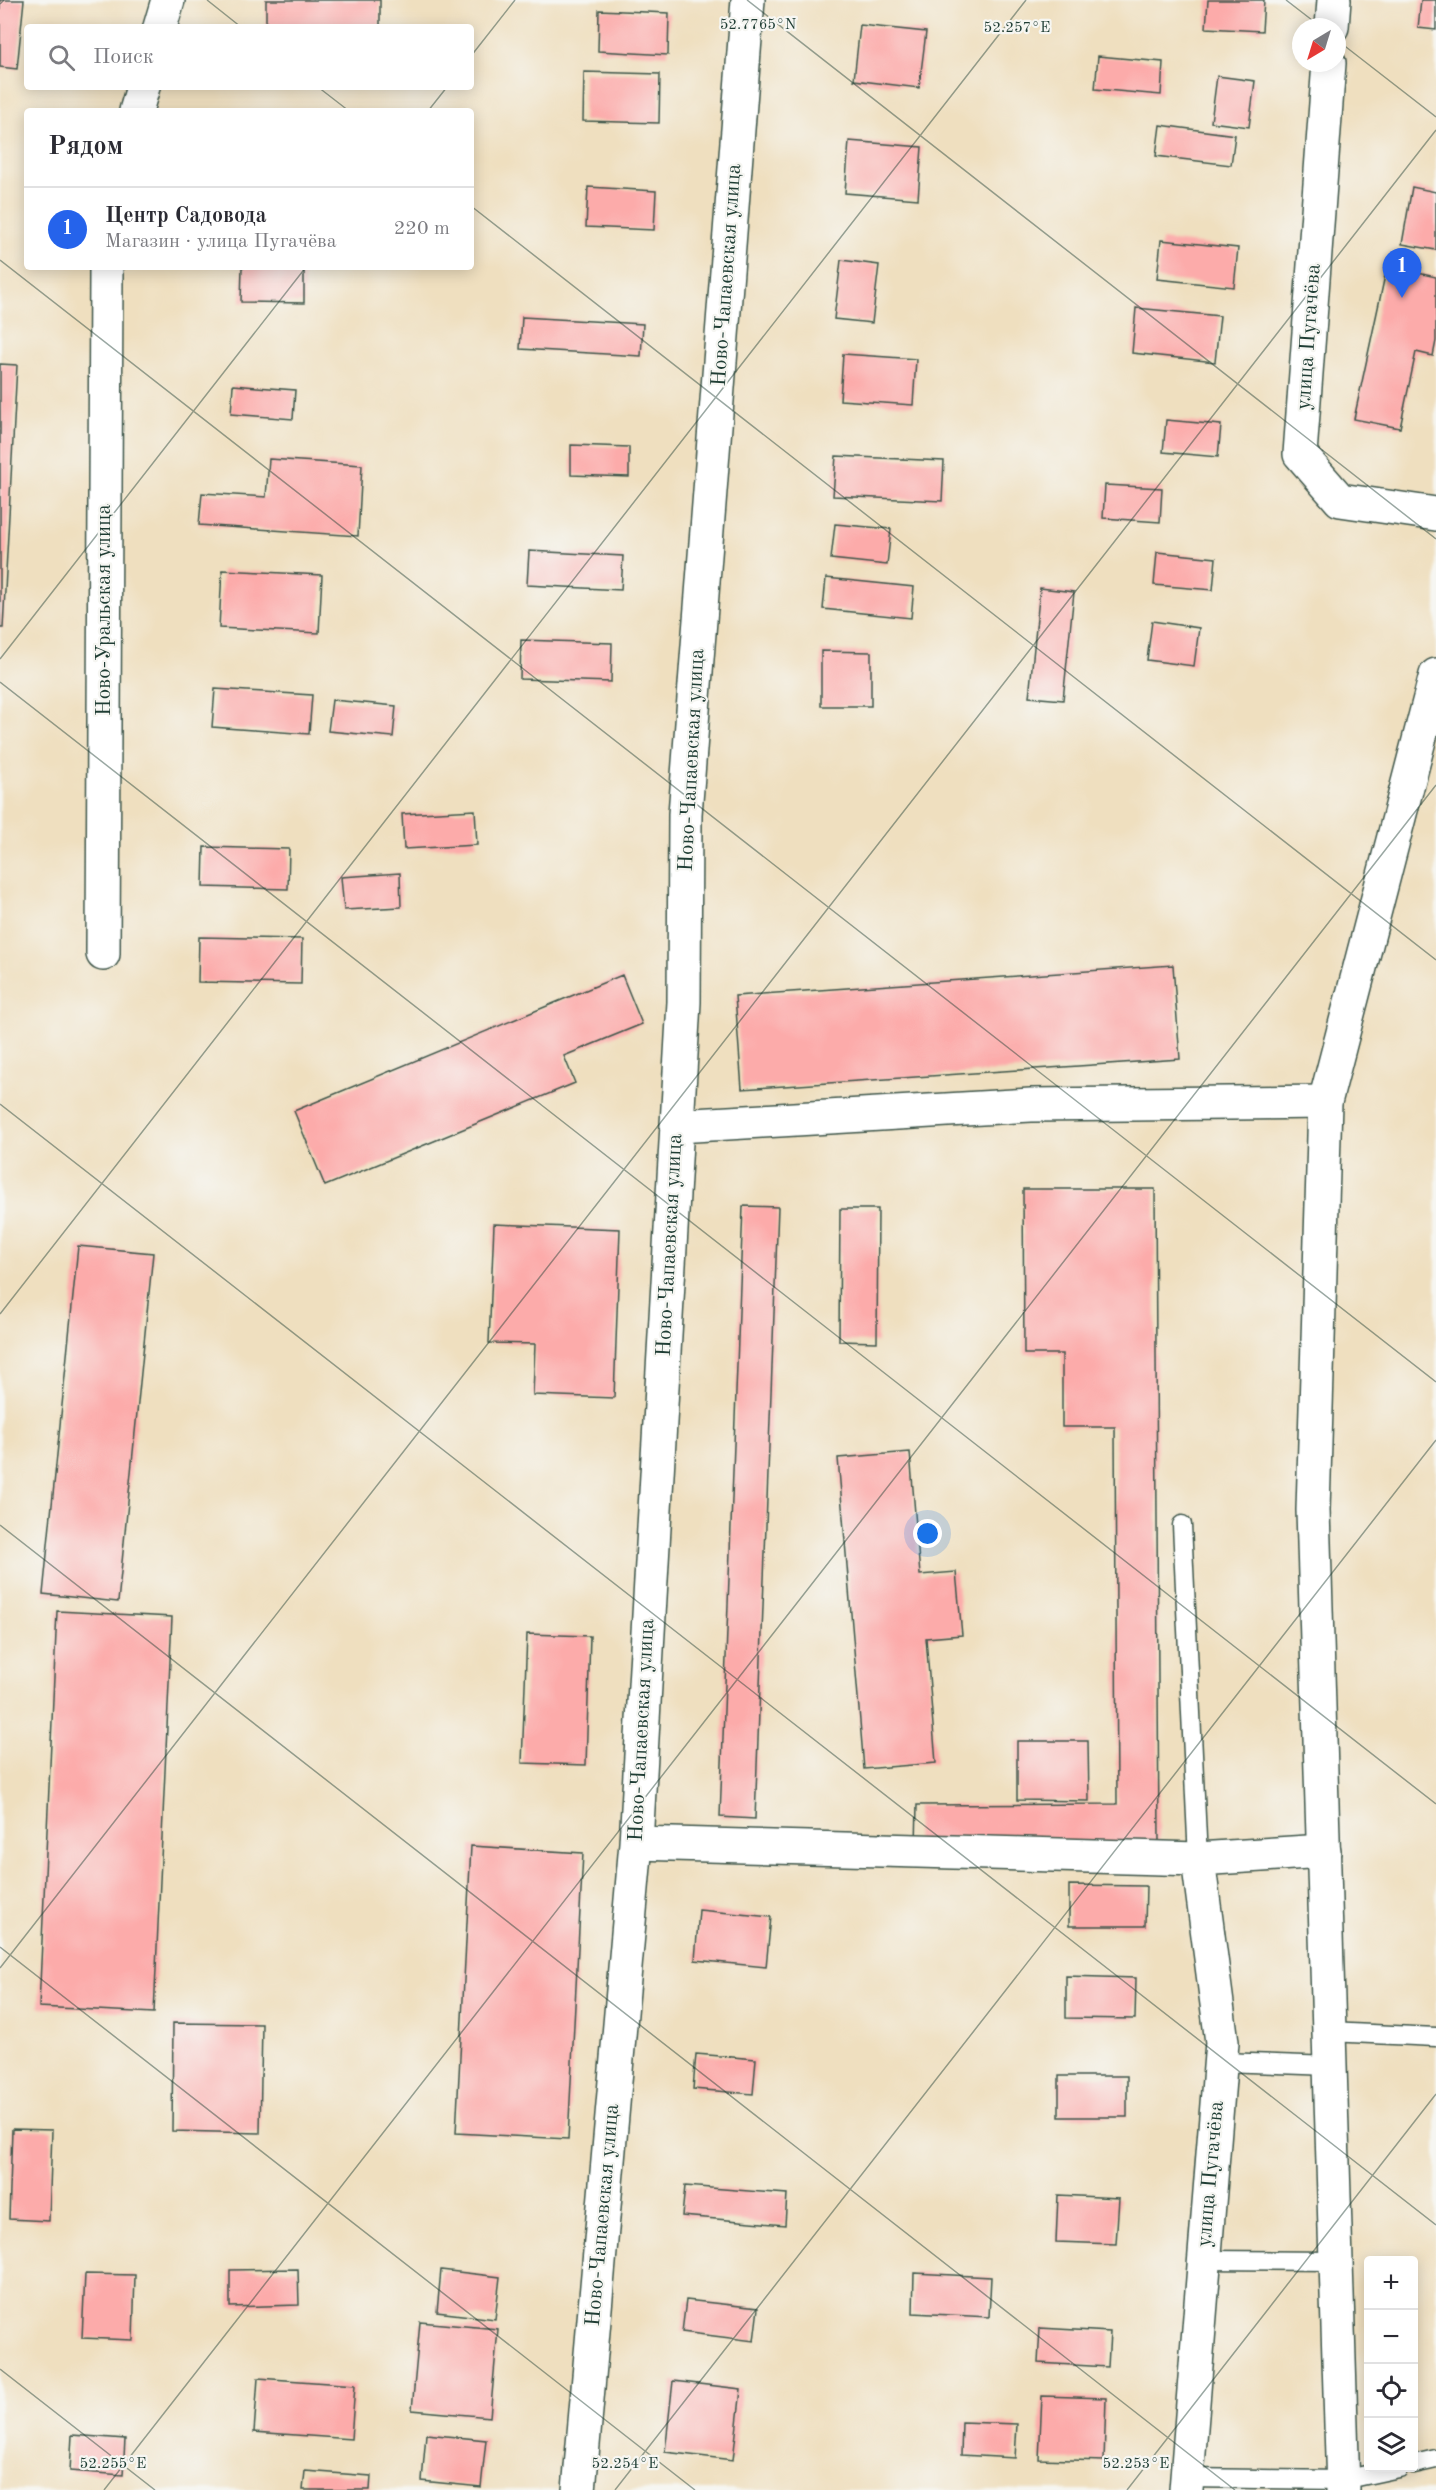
<!DOCTYPE html>
<html lang="ru">
<head>
<meta charset="utf-8">
<style>
	body { margin:0; font-family:"Old Standard TT",serif; background:#f2f2f3; color:#2b2b33 }
	.controls { position:absolute; right:18px; bottom:18px; display:grid; overflow:hidden; border-radius:6px; box-shadow:0 3px 15px #0003 }
	.controls button { width:54px; height:54px; display:grid; place-items:center; padding:0; border:0; border-bottom:2px solid #e1e1e2; background:#fff; color:#2b2b33; font:30px sans-serif }
	.compass { position:absolute; left:1292px; top:18px; width:54px; height:54px; border-radius:50%; background:#fff; box-shadow:0 3px 15px #0003; rotate:218deg }
	.you { position:absolute; left:928px; top:1534px; width:21px; height:21px; margin:-15px; border:4px solid #fff; border-radius:50%; background:#1a73e8; box-shadow:0 0 0 9px #1a73e833 }
	.badge { display:grid; place-items:center; width:39px; height:39px; border-radius:50%; background:#2563eb; color:#fff; font-size:20px; font-weight:700 }
	.pin { position:absolute; translate:-50% -50px; filter:drop-shadow(0 2px 3px #0008) }
	.pin::after { content:''; position:absolute; top:32px; width:21px; height:18px; background:inherit; clip-path:polygon(0 0,100% 0,50% 100%) }
	.list { margin:0; padding:0; list-style:none }
	h2 { display:flex; justify-content:space-between; align-items:center; height:78px; margin:0; padding:0 24px; font-size:26px }
	h2 small { font-size:20px; font-weight:400; color:#7c7c81 }
	.list li { display:grid; grid-template-columns:39px 1fr auto; gap:18px; align-items:center; box-sizing:border-box; height:84px; padding:0 24px; border-top:2px solid #e1e1e2 }
	.list b { display:block; font-size:22px; white-space:nowrap }
	.list p { margin:0; font-size:20px; white-space:nowrap; color:#7c7c81 }
	.list em { font-size:20px; font-style:normal; color:#7c7c81 }
	.icon { flex:none; width:33px; height:33px; fill:none; stroke:currentColor; stroke-width:2; stroke-linecap:round; stroke-linejoin:round }
	.map { position:relative; flex:none; width:1436px; height:2490px; overflow:hidden }
	.search { position:absolute; background:#fff; box-shadow:0 3px 15px #0003; left:24px; top:24px; width:450px; height:66px; display:flex; align-items:center; gap:15px; box-sizing:border-box; padding:0 21px; border-radius:6px; color:#7c7c81; font-size:22px }
	.panel { position:absolute; background:#fff; box-shadow:0 3px 15px #0003; left:24px; top:108px; width:450px; height:162px; border-radius:6px }
	.map>svg:first-child { display:block }
	.building { fill:#fcabaa }
	.lines { fill:none; stroke-linecap:round; stroke-linejoin:round }
	.service-casing { stroke:#3e5549; stroke-width:21 }
	.minor-casing { stroke:#3e5549; stroke-width:36 }
	.primary-casing { stroke:#3e5549; stroke-width:36 }
	.service { stroke:#fff; stroke-width:18 }
	.minor { stroke:#fff; stroke-width:33 }
	.primary { stroke:#fff; stroke-width:33 }
	.ticks { fill:none; stroke:#1f3d34; stroke-width:1.5; stroke-opacity:0.45 }
	.labels { text-anchor:middle; dominant-baseline:central; stroke-width:4.5; stroke-linejoin:round; paint-order:stroke }
	.street-label { font-size:21px; fill:#1f3d34; stroke:#f6f6f2 }
	.ticks-label { font-size:15px; text-anchor:middle; fill:#1f3d34; stroke:#f6f6f2; stroke-width:4.5; stroke-linejoin:round; paint-order:stroke }
</style>
</head>
<body>
<div class="map">
<svg width="1436" height="2490" viewBox="0 0 1436 2490">
	<rect width="100%" height="100%" fill="#f6f6f2"/>
	<filter id="ink" filterUnits="userSpaceOnUse"><feTurbulence type="fractalNoise" baseFrequency=".0167" numOctaves="2"/><feDisplacementMap in="SourceGraphic" scale="12" xChannelSelector="R" yChannelSelector="G"/><feConvolveMatrix kernelMatrix="1 2 1 2 8 2 1 2 1" color-interpolation-filters="sRGB"/></filter>
	<filter id="wash" filterUnits="userSpaceOnUse"><feTurbulence type="fractalNoise" baseFrequency=".008" numOctaves="4" result="noise"/><feDisplacementMap in="SourceGraphic" scale="24" xChannelSelector="R" yChannelSelector="G"/><feGaussianBlur stdDeviation="1.35" result="paint"/><feColorMatrix in="noise" values="0 0 0 0 0 0 0 0 0 0 0 0 0 0 0 0 0 1.4 0 .05"/><feComposite in="paint" operator="in"/></filter>
	<g filter="url(#wash)">
		<rect width="100%" height="100%" fill="#efdfbf"/>
		<g id="blocks">
			<path class="building" d="M0 0H24L17 69 0 67Z
				M266 0H380V27H266Z
				M1208 0H1264L1262 31 1206 28Z
				M1421 0H1436V30L1418 28Z
				M599 10 669 13 668 55 598 51Z
				M860 25 926 32 919 88 854 80Z
				M1098 56 1163 62 1161 95 1095 89Z
				M584 72 660 74 659 123 583 121Z
				M1217 76 1255 81 1249 127 1211 122Z
				M1160 125 1235 135 1231 165 1156 156Z
				M849 141 922 147 918 199 845 193Z
				M588 187 656 191 654 230 586 227Z
				M1412 187 1436 192V250L1402 244Z
				M1161 240 1238 248 1234 287 1157 279Z
				M841 260 879 265 872 323 834 319Z
				M1387 266 1436 277V341L1433 356 1416 352 1400 428 1354 419Z
				M242 267H304V303L241 302Z
				M1136 308 1220 316 1215 362 1132 353Z
				M522 317 643 324 641 356 520 349Z
				M843 354 916 359 913 405 840 400Z
				M0 364 17 365 3 628H0Z
				M233 385 295 390 293 419 231 414Z
				M1166 420 1221 425 1218 457 1163 452Z
				M571 445 629 447V477L571 475Z
				M836 456 944 461 942 501 833 496Z
				M269 459 362 465 358 536 199 525 202 493 266 497Z
				M1105 485 1162 488 1160 522 1103 518Z
				M835 524 891 529 887 565 831 559Z
				M529 551 623 556 621 590 527 585Z
				M1157 552 1216 558 1213 590 1154 585Z
				M222 570 322 575 319 633 219 628Z
				M826 578 914 587 911 618 823 609Z
				M1040 588 1074 592 1063 700 1029 697Z
				M1152 621 1199 628 1194 666 1147 660Z
				M521 640 612 643 611 682 520 679Z
				M821 651 871 652V706H821Z
				M215 689 312 695 309 734 212 727Z
				M332 700 396 706 393 737 328 731Z
				M475 810 477 845 404 849 402 814Z
				M204 847 289 849 288 889 203 887Z
				M400 873 401 907 344 910 341 877Z
				M199 937 302 939 301 984 198 982Z
				M1173 965 1180 1059 742 1089 735 996Z
				M622 975 642 1024 564 1056 575 1083 325 1186 294 1111Z
				M1023 1189H1155L1159 1844 916 1845 917 1805 1117 1804 1115 1427H1062V1354H1024Z
				M743 1206 778 1207 755 1819 720 1817Z
				M840 1209H878L877 1342 839 1341Z
				M494 1224 620 1229 614 1398 533 1395 535 1344 489 1343Z
				M78 1246 153 1253 118 1602 43 1594Z
				M910 1452 920 1575 956 1572 962 1635 926 1638 936 1763 864 1769 838 1458Z
				M57 1611 172 1617 154 2013 39 2007Z
				M527 1634 590 1636 586 1765 522 1763Z
				M1017 1741H1088L1089 1801 1017 1800Z
				M471 1846 583 1853 568 2139 456 2133Z
				M1069 1885 1146 1886 1145 1926H1069Z
				M699 1910 771 1917 766 1967 695 1960Z
				M1066 1976 1136 1978 1135 2019 1066 2018Z
				M173 2023 262 2024 260 2133 172 2131Z
				M696 2054 756 2059 753 2094 693 2089Z
				M1059 2076H1127V2117H1059Z
				M12 2129 52 2130 49 2221 9 2219Z
				M685 2186 787 2194 785 2225 682 2216Z
				M1058 2195 1119 2198 1116 2244 1056 2242Z
				M298 2269 299 2305 230 2307V2270Z
				M441 2270 500 2277 495 2319 437 2312Z
				M914 2273 991 2277 989 2317 913 2313Z
				M85 2274 135 2275 133 2340 82 2338Z
				M686 2300 758 2308 754 2341 682 2332Z
				M420 2322 498 2329 490 2417 412 2410Z
				M1040 2328 1110 2332 1108 2367 1038 2363Z
				M258 2378 355 2385 351 2439 254 2432Z
				M673 2381 741 2389 733 2460 665 2452Z
				M1042 2396 1106 2398 1104 2461 1039 2459Z
				M962 2422 1017 2424 1015 2458 961 2455Z
				M426 2434 486 2440 481 2487 422 2481Z
				M72 2435 125 2439 123 2475 70 2471Z
				M305 2471 371 2476 370 2490H303Z"/>
		</g>
	</g>
	<g filter="url(#ink)">
		<use href="#blocks" fill-opacity="0" stroke="#3e5549" stroke-width="1.5"/>
		<g class="lines">
			<defs>
				<path id="service" d="M1182 1525 1198 1859
					M1329 2032 1436 2037
					M1221 2062 1331 2066
					M1204 2260 1336 2261
					M1414 2464 1436 2459
					M1187 2478 1343 2480 1399 2468"/>
				<path id="minor" d="M160 27 168 0
					M1332 27 1334 0
					M1329 63 1300 454 1340 500 1436 514
					M136 111 143 87
					M103 954 106 267
					M677 1126 1031 1105 1325 1102
					M636 1843 1198 1859 1324 1851
					M579 2490 636 1843 684 1002 685 814 748 0
					M1186 2490 1222 2042 1198 1859"/>
				<path id="primary" d="M1343 2490 1313 1510 1325 1102 1436 675"/>
			</defs>
			<use href="#service" class="service-casing"/>
			<use href="#minor" class="minor-casing"/>
			<use href="#primary" class="primary-casing"/>
			<use href="#service" class="service"/>
			<use href="#minor" class="minor"/>
			<use href="#primary" class="primary"/>
		</g>
	</g>
	<path class="ticks" d="M207 0 241 27M747 0 1436 539M1286 0 1321 27M0 4 4 0M1337 40 1436 117M471 56 515 0M318 87 349 111M428 111 447 87M471 206 1436 960M0 260 1436 1382M0 659 306 267M0 682 1436 1804M0 1104 1436 2225M0 1314 1026 0M0 1525 1235 2490M0 1947 695 2490M0 1968 1436 130M0 2369 155 2490M104 2490 1436 785M615 2490 1436 1440M1127 2490 1436 2094"/>
	<g class="labels">
		<g class="street-label">
			<text transform="translate(727 275) rotate(-86)">Ново-Чапаевская улица</text>
			<text transform="translate(1309 337) rotate(-86)">улица Пугачёва</text>
			<text transform="translate(104 610) rotate(-90)">Ново-Уральская улица</text>
			<text transform="translate(692 760) rotate(-87)">Ново-Чапаевская улица</text>
			<text transform="translate(670 1245) rotate(-87)">Ново-Чапаевская улица</text>
			<text transform="translate(642 1730) rotate(-87)">Ново-Чапаевская улица</text>
			<text transform="translate(1211 2174) rotate(-85)">улица Пугачёва</text>
			<text transform="translate(603 2215) rotate(-85)">Ново-Чапаевская улица</text>
		</g>
	</g>
	<g class="ticks-label">
		<text x="758" y="29">52.7765°N</text>
		<text x="1017" y="32">52.257°E</text>
		<text x="113" y="2468">52.255°E</text>
		<text x="625" y="2468">52.254°E</text>
		<text x="1136" y="2468">52.253°E</text>
	</g>
</svg>
<div class="controls">
<button>+</button>
<button>−</button>
<button><svg class="icon" aria-label="locate" viewBox="0 0 24 24"><circle cx="12" cy="12" r="6"/><path d="M12 2v4M12 18v4M2 12h4M18 12h4"/></svg></button>
<button><svg class="icon" aria-label="layers" viewBox="0 0 24 24"><path d="M12 4l9 5-9 5-9-5zM3 14l9 5 9-5"/></svg></button>
</div>
<svg class="compass" viewBox="-18 -18 36 36"><path d="M0-13l5 13h-10z" fill="#e53935"/><path d="M0 13l5-13h-10z" fill="#7c7c81"/></svg>
<div class="you"></div>
<div class="pin badge" style="left:1402px;top:298px">1</div>
<div class="search"><svg class="icon" aria-label="search" viewBox="0 0 24 24"><circle cx="10" cy="10" r="6"/><path d="M15 15l6 6"/></svg>Поиск</div>
<section class="panel">
<h2>Рядом<small></small></h2>
<ul class="list">
<li><span class="badge">1</span><div><b>Центр Садовода</b><p>Магазин · улица Пугачёва</p></div><em>220 m</em></li>
</ul>
</section>
</div>
</body>
</html>
